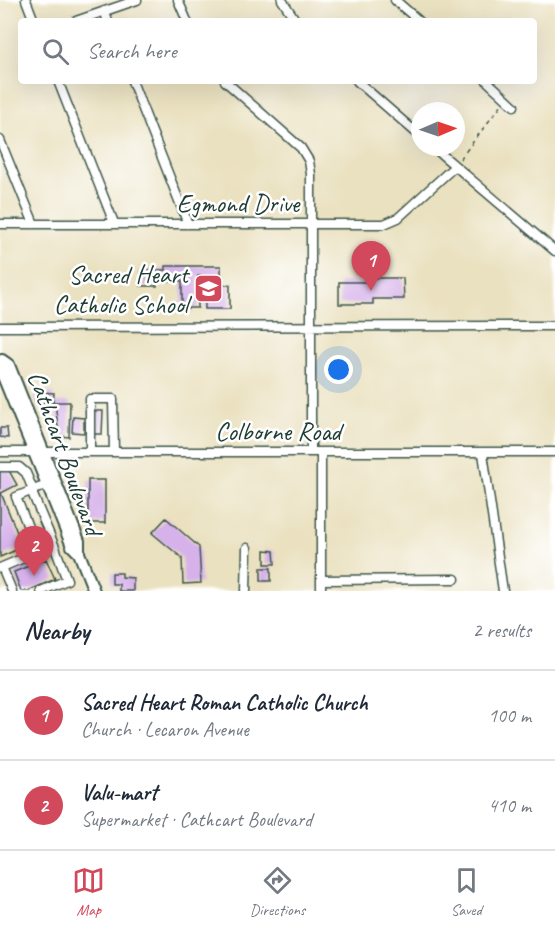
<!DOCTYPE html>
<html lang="en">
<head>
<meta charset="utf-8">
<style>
	body { margin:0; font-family:Caveat,sans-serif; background:#f6f6f7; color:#1f2937 }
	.compass { position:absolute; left:411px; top:102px; width:54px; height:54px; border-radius:50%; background:#fff; box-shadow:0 6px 24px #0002; rotate:88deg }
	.you { position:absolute; left:339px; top:370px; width:21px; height:21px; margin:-15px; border:4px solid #fff; border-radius:50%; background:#1a73e8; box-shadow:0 0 0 9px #1a73e833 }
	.badge { display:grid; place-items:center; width:39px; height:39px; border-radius:50%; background:#d1495b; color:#fff; font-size:20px; font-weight:700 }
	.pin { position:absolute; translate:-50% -50px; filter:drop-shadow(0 2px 3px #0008) }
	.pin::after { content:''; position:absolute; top:32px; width:21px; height:18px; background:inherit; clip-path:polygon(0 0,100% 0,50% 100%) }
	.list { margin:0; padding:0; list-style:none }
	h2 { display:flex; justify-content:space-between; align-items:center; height:78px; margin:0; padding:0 24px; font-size:26px }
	h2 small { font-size:20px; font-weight:400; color:#747a83 }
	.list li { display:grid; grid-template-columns:39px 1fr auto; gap:18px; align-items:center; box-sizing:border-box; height:90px; padding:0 24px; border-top:2px solid #e0e1e3 }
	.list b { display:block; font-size:22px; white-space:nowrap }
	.list p { margin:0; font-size:20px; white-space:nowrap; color:#747a83 }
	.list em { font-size:20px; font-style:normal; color:#747a83 }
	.icon { flex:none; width:33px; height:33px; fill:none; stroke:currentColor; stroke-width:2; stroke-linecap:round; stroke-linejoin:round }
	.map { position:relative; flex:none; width:555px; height:591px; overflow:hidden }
	.search { position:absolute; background:#fff; box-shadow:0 6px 24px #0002; left:18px; right:18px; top:18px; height:66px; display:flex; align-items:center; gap:15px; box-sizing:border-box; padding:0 21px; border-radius:6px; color:#747a83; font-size:22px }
	.sheet { height:258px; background:#fff }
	nav { display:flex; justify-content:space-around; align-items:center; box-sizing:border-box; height:84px; border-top:2px solid #e0e1e3; background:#fff; font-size:16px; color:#747a83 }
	nav a { display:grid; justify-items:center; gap:3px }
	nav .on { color:#d1495b }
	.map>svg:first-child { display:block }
	.building { fill:#d6b1ea }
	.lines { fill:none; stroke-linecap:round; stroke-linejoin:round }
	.minor-casing { stroke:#3d5649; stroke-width:11 }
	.major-casing { stroke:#3d5649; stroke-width:14 }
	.path { stroke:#3d5649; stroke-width:1.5; stroke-dasharray:4.5 4.5; stroke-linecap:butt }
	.minor { stroke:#fff; stroke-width:8 }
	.major { stroke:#fff; stroke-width:10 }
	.labels { text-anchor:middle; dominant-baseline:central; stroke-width:5; stroke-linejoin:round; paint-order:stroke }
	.street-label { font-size:26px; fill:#1f3d34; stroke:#fff }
	.poi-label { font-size:26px; fill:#1f3d34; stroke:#fff; text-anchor:end }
</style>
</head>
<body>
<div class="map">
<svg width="555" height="591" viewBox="0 0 555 591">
	<rect width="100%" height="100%" fill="#fff"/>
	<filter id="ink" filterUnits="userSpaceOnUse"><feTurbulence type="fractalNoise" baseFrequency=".0167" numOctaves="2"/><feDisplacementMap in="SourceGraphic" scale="12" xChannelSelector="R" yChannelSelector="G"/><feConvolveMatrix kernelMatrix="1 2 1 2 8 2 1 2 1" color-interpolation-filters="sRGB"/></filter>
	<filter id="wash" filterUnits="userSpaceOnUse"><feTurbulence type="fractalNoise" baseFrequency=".008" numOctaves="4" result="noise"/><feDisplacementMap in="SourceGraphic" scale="24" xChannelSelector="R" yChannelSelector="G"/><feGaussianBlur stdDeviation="1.35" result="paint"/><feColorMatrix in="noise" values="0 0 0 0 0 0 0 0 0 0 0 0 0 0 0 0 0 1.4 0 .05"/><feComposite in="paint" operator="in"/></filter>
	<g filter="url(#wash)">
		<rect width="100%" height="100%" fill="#eae1c0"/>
		<g id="blocks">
			<path class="building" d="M166 266H221V285H230V309H205V288H202V276H198V308H182V281H157V286H141V270H166Z
				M369 278H403L404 299H373V304H339V282H369Z
				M36 392 54 393 53 403 35 402Z
				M55 402H70L69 437 59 436Z
				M93 411H103L102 434H92Z
				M73 417 84 418V433L72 432Z
				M0 428H7L8 438 0 437Z
				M0 466 3 471 8 469 17 485 1 493 23 547 0 557Z
				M88 480H105V523H88Z
				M166 518 199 547 201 583 183 584 182 558 152 533Z
				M265 550 274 551 275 564H265Z
				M46 559 55 579 28 591H21L14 572Z
				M261 568H271V581H261Z
				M112 573H122V577L133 578V591H119V584H112Z"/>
		</g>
	</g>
	<g filter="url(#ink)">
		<use href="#blocks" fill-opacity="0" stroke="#3d5649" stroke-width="1.5"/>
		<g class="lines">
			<defs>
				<path id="minor" d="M26 0 34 21
					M178 0 187 21
					M282 0 296 21
					M395 0 419 21
					M104 11 108 21
					M76 21 137 0
					M58 81 114 223
					M132 81 188 224
					M225 81 301 148 309 161 311 174V452
					M357 81 420 136
					M487 81 514 106
					M0 140 34 224
					M433 147 555 251
					M0 224H384L398 218 455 166
					M0 327 555 326
					M0 452H555
					M90 452V399H113L114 452
					M321 452V591
					M483 453 503 591
					M0 467H19L26 473 33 490 16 497 38 552
					M2 567 12 591
					M0 568 54 545 33 495V490L47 485
					M321 580 455 579
					M41 591 67 580 54 545
					M246 591 247 548"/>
				<path id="major" d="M2 360 9 365 79 541V553L94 591
					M0 369 72 546 79 553"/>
			</defs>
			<use href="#minor" class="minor-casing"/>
			<use href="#major" class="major-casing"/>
			<path class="path" d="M460 159 502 104"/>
			<use href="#minor" class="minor"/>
			<use href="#major" class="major"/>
		</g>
	</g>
	<defs>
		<symbol id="school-square" viewBox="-11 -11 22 22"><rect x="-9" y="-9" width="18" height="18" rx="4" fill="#d1495b" stroke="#fff"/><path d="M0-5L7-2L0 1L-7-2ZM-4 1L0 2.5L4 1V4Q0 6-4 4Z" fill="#fff"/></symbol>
	</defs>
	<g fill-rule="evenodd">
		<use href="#school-square" x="192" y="272" width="33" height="33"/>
	</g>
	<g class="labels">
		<g class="street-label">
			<text x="238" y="203">Egmond Drive</text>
			<text x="278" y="431">Colborne Road</text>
			<text transform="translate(65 453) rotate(70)">Cathcart Boulevard</text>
		</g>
		<g class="poi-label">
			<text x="188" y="274">Sacred Heart<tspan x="188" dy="30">Catholic School</tspan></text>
		</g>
	</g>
</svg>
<svg class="compass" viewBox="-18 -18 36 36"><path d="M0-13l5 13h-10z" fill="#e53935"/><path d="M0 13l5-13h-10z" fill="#747a83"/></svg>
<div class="you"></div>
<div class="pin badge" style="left:371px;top:291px">1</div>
<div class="pin badge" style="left:34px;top:576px">2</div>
<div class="search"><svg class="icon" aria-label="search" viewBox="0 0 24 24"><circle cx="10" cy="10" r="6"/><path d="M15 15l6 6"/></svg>Search here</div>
</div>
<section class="sheet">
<h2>Nearby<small>2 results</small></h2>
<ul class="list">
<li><span class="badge">1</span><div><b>Sacred Heart Roman Catholic Church</b><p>Church · Lecaron Avenue</p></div><em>100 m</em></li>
<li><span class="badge">2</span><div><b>Valu-mart</b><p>Supermarket · Cathcart Boulevard</p></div><em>410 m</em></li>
</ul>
</section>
<nav>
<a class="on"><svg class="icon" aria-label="map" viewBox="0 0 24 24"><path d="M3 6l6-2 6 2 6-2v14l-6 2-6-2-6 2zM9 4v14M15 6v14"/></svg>Map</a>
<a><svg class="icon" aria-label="directions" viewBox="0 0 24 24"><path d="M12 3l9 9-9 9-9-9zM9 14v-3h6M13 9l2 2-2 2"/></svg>Directions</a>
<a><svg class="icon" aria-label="saved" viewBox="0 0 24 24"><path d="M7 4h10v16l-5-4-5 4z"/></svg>Saved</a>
</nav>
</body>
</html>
